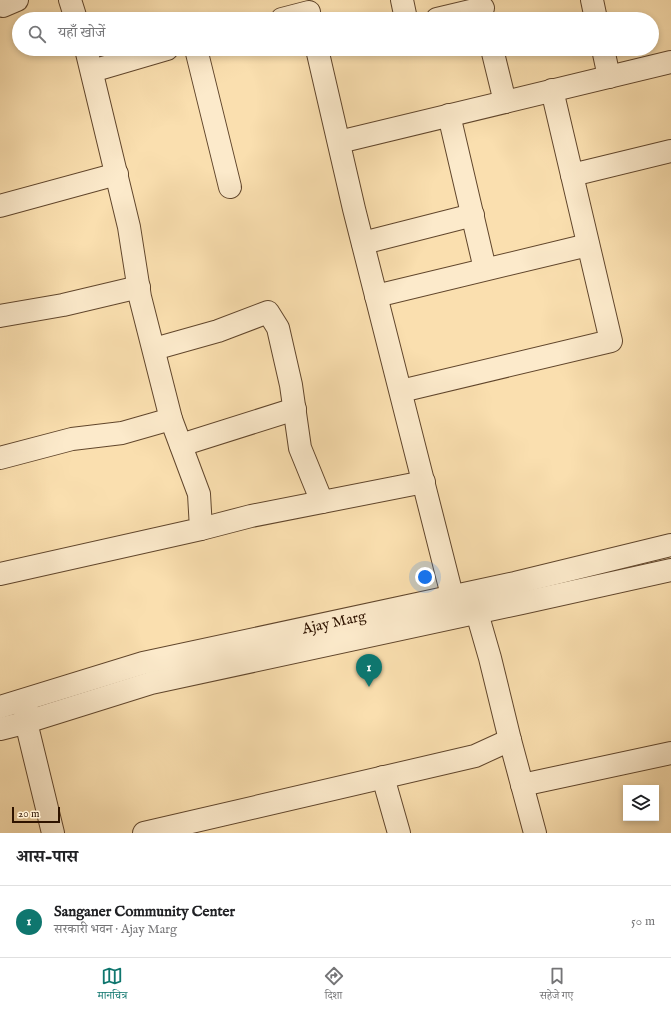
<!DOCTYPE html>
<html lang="hi">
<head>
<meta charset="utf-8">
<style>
	body { margin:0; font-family:"IM FELL English","Noto Serif Devanagari",serif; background:#f6f6f6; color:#202124 }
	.controls { position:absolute; right:12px; bottom:12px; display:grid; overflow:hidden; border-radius:0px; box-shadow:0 2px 6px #0003 }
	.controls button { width:36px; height:36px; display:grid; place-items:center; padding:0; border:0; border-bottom:1px solid #e0e0e0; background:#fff; color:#202124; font:20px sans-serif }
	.scale { position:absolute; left:12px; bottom:10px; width:48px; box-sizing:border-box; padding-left:4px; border:2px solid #2e1300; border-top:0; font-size:11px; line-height:14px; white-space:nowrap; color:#2e1300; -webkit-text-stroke:3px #fceacb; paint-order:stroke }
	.you { position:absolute; left:425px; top:577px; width:14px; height:14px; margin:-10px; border:3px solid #fff; border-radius:50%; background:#1a73e8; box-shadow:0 0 0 6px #1a73e833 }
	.badge { display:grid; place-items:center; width:26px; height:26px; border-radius:50%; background:#0f766e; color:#fff; font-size:13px; font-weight:700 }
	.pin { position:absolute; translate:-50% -33px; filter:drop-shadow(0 1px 2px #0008) }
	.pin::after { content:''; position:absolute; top:21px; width:14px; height:12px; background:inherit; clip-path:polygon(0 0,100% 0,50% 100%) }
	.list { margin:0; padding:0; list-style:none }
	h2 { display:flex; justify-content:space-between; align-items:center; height:52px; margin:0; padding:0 16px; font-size:17px }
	h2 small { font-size:13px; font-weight:400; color:#757577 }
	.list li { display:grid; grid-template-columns:26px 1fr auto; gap:12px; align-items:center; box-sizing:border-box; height:72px; padding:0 16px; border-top:1px solid #e0e0e0 }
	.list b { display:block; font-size:15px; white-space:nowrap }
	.list p { margin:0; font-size:13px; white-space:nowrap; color:#757577 }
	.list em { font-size:13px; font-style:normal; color:#757577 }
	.icon { flex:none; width:22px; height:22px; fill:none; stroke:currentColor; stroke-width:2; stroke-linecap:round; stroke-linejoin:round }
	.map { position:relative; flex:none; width:671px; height:833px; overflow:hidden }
	.search { position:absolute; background:#fff; box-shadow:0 2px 6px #0003; left:12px; right:12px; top:12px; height:44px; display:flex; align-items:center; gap:10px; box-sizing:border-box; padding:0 14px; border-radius:22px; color:#757577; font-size:15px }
	.sheet { height:124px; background:#fff }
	nav { display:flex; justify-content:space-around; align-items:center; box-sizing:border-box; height:56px; border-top:1px solid #e0e0e0; background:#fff; font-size:11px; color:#757577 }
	nav a { display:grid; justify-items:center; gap:2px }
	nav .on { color:#0f766e }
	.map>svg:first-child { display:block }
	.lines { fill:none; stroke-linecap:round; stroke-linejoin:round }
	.minor-casing { stroke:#61462c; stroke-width:24 }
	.minor { stroke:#fceacb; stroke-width:22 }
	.labels { text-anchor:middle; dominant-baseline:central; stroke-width:3.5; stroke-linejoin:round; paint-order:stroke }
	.street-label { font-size:15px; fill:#2e1300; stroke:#fceacb }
</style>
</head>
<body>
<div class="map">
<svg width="671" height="833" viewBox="0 0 671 833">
	<rect width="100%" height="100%" fill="#fadfaf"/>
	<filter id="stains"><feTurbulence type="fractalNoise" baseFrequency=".005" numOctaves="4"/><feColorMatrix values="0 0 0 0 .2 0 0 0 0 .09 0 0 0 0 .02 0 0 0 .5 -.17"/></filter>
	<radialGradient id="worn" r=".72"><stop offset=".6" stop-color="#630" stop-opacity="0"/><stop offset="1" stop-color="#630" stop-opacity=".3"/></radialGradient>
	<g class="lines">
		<defs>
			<g id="minor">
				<path d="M70 0 76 19"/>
				<path d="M402 0 406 19"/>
				<path d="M592 0 596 19"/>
				<path d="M3 6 17 0"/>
				<path d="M282 19 309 12"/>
				<path d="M437 19 483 8"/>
				<path d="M196 49 230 187"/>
				<path d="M317 49 354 209 456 611"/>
				<path d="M492 49 505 102"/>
				<path d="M603 49 609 77"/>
				<path d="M92 71 167 49"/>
				<path d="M449 115 485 269"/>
				<path d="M339 142 671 62"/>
				<path d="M572 175 671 151"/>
				<path d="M0 206 117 174"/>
				<path d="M363 243 473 215"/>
				<path d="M376 296 588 245"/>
				<path d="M0 316 63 305 139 287"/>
				<path d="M154 349 218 331 268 312 278 328 291 385 300 448 322 502"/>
				<path d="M401 391 611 341 552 90"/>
				<path d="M181 445 295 409"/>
				<path d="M0 458 72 439 122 433 171 419"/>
				<path d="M201 529 251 516 424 482"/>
				<path d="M0 574 201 529 199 494 171 419 140 297 129 227 86 49"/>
				<path d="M473 599 490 658 510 740 535 833"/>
				<path id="s1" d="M0 707 143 663 515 583 671 545"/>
				<path d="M26 707V722L53 833"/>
				<path d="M0 729 20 724 151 683 522 603 671 570"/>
				<path d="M383 777 399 833"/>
				<path d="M522 785 671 753"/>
				<path d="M144 833 475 756 510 740"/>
			</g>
		</defs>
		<use href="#minor" class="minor-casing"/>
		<use href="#minor" class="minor"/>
	</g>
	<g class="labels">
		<g class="street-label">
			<text stroke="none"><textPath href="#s1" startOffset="345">Ajay Marg</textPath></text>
		</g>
	</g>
	<rect width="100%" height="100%" filter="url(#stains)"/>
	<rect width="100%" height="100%" fill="url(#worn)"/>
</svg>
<div class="controls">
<button><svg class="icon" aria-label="layers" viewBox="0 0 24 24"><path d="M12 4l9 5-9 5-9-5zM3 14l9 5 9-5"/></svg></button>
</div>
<div class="scale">20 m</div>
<div class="you"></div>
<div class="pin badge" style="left:369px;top:687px">1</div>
<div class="search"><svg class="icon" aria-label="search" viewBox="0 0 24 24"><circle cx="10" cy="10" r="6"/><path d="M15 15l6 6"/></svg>यहाँ खोजें</div>
</div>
<section class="sheet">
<h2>आस-पास<small></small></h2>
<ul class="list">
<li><span class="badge">1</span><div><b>Sanganer Community Center</b><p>सरकारी भवन · Ajay Marg</p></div><em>50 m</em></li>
</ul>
</section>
<nav>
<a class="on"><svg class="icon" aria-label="map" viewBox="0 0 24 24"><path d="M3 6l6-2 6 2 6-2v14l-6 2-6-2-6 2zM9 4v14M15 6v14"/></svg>मानचित्र</a>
<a><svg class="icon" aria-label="directions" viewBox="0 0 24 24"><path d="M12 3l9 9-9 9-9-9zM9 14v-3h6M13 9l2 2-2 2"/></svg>दिशा</a>
<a><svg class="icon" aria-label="saved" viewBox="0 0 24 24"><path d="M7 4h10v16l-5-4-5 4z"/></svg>सहेजे गए</a>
</nav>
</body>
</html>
